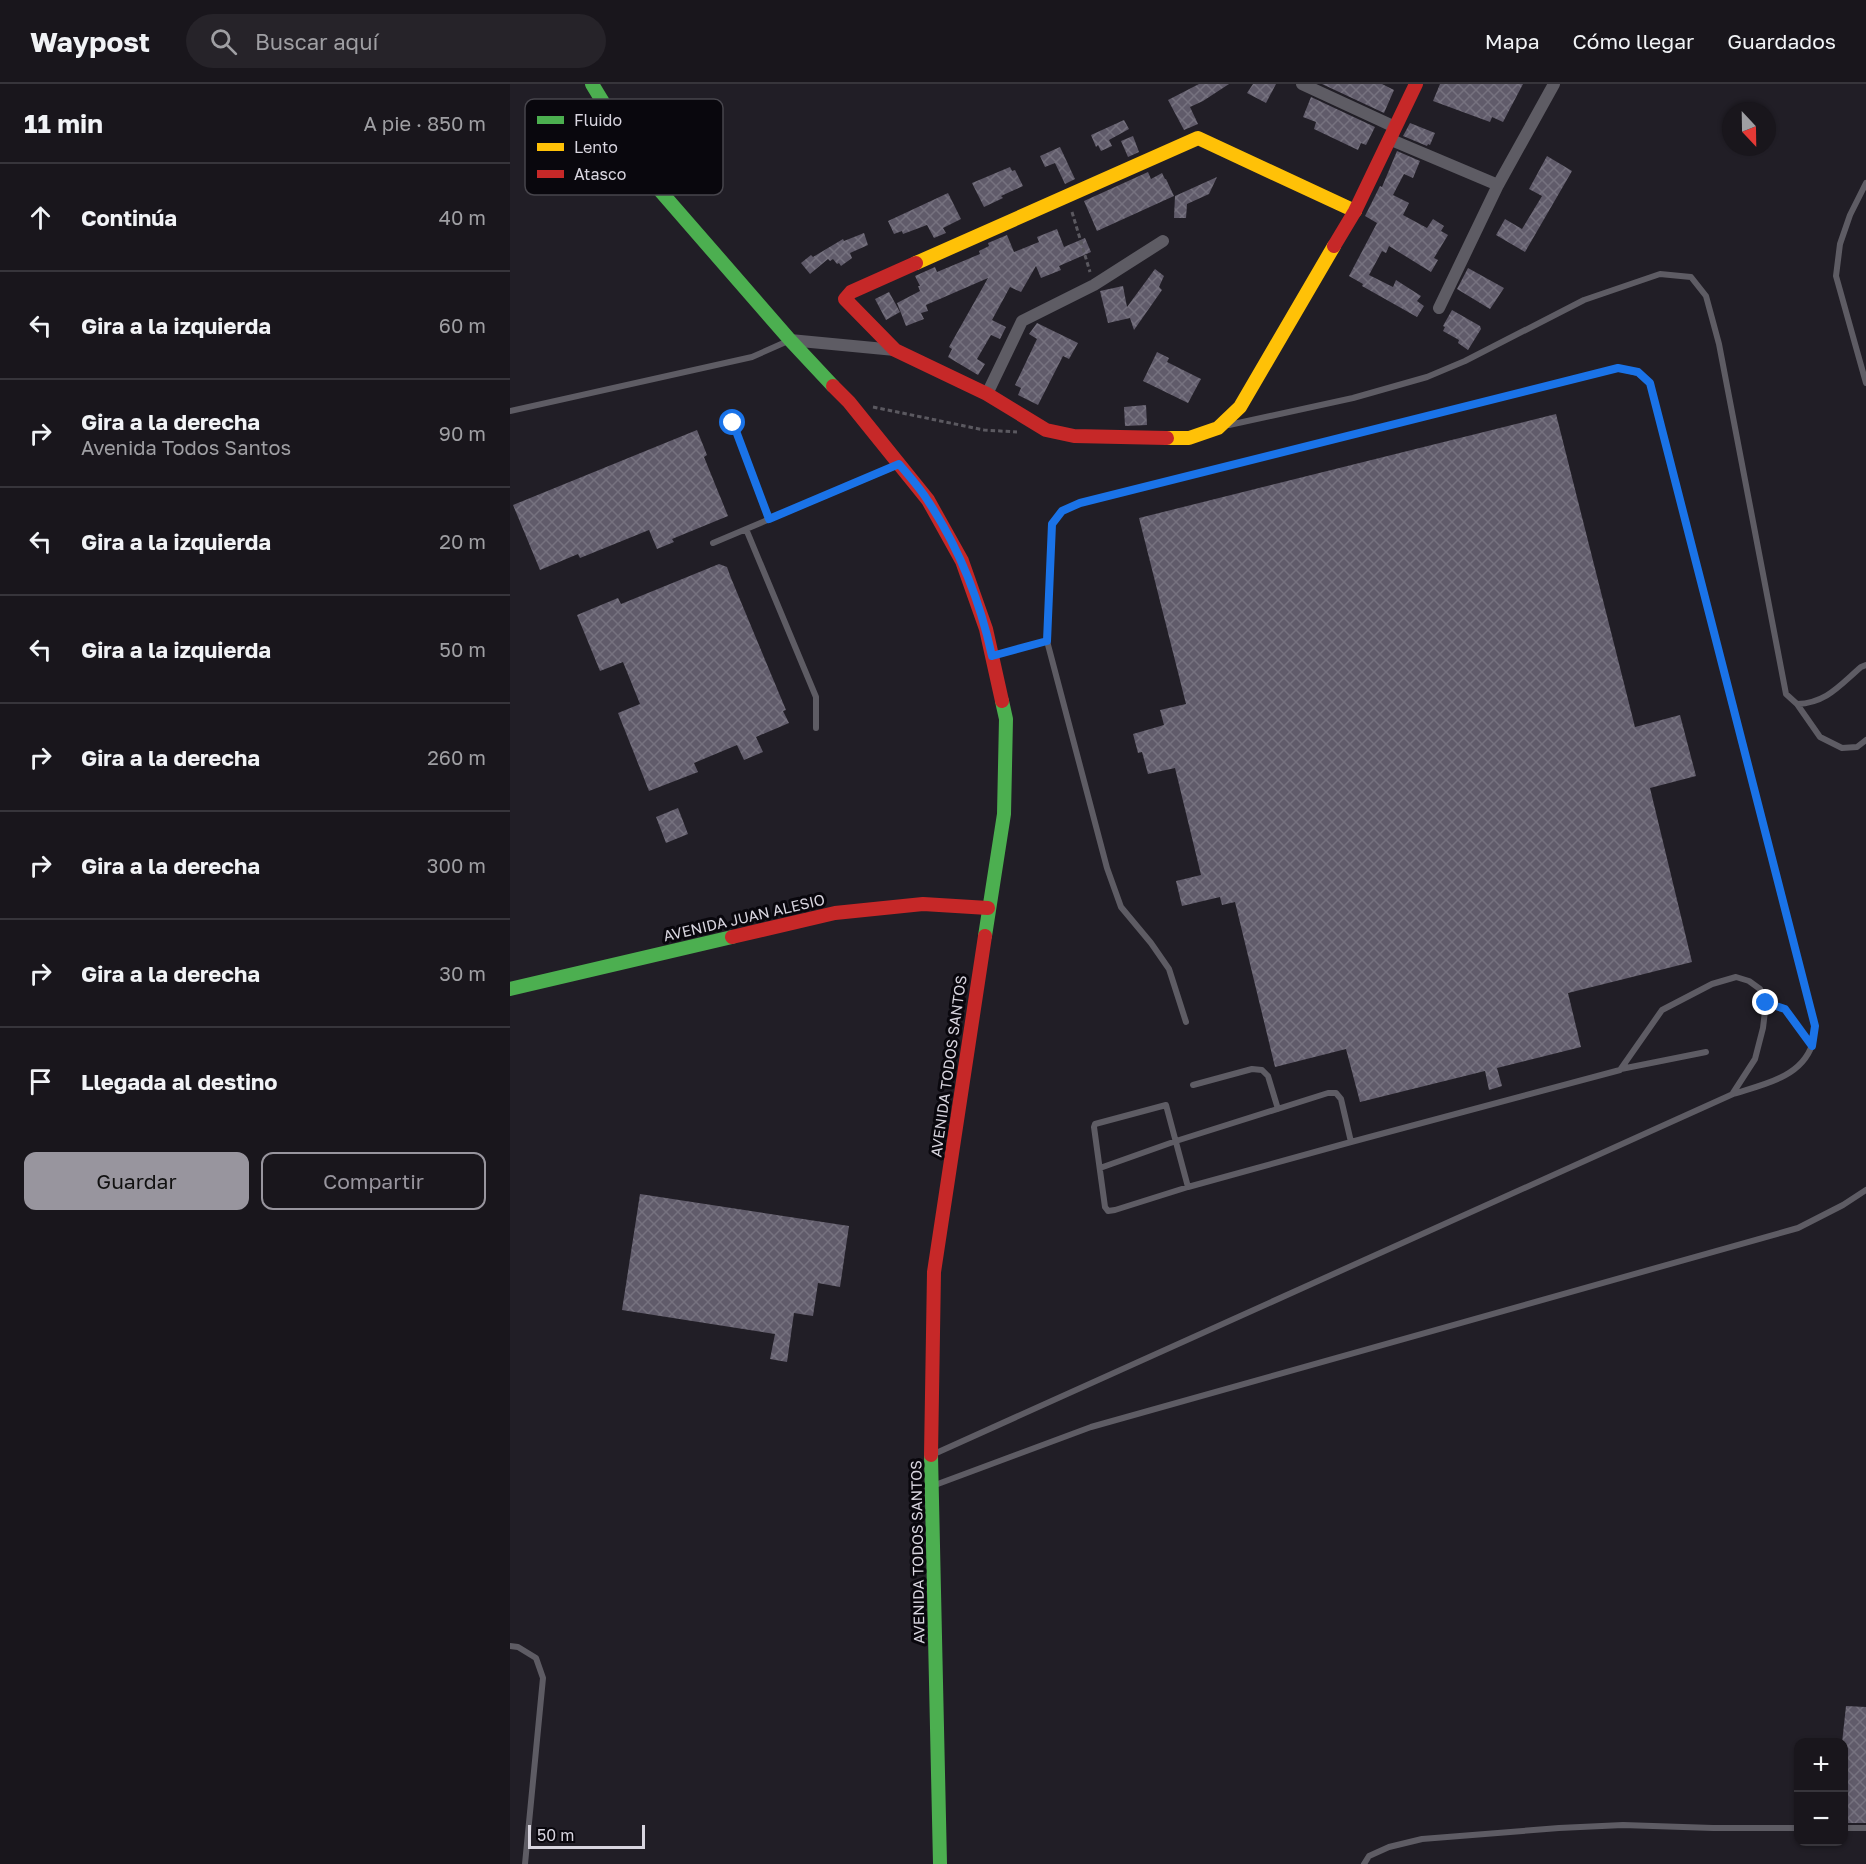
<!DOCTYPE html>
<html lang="es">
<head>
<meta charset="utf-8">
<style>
	body { margin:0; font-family:"Golos Text",sans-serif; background:#262329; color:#f1f3f6 }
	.controls { position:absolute; right:18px; bottom:18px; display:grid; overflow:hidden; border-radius:12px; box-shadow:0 2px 4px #0004 }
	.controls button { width:54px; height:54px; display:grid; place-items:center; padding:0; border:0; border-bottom:2px solid #37353b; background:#19161c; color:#f1f3f6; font:30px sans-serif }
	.compass { position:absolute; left:1212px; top:18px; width:54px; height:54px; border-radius:50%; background:#19161c; box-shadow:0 2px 4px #0004; rotate:158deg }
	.scale { position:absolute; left:18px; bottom:15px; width:117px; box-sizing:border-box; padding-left:6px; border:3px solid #d8d5df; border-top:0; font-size:16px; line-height:21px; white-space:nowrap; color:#d8d5df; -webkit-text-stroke:4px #09070d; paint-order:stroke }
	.stop { position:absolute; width:18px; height:18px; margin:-14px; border:4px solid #1a73e8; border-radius:50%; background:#fff }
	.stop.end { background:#1a73e8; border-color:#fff; box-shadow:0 2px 6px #0008 }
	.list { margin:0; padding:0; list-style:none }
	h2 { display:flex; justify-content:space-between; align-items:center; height:78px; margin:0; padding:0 24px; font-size:26px }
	h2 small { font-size:20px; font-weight:400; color:#9f9fa3 }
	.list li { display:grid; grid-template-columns:39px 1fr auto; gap:18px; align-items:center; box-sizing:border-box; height:108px; padding:0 24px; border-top:2px solid #37353b }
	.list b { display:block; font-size:22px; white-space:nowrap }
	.list p { margin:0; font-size:20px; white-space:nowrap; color:#9f9fa3 }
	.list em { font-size:20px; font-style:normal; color:#9f9fa3 }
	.actions { display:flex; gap:12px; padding:18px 24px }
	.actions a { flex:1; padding:14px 0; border:2px solid #98959e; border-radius:12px; text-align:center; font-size:21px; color:#98959e }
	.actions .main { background:#98959e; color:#111 }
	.icon { flex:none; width:33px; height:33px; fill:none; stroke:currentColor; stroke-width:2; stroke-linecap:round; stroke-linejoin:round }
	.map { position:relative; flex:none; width:1356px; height:1780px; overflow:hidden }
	header { display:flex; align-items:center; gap:36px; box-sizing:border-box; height:84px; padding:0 30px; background:#19161c; border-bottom:2px solid #37353b }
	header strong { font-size:28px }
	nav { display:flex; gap:33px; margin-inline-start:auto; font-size:21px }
	.search { width:420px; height:54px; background:#262329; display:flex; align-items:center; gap:15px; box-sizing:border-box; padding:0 21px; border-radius:33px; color:#9f9fa3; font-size:22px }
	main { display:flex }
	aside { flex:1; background:#19161c }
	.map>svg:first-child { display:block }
	.building { fill:url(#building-cross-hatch) }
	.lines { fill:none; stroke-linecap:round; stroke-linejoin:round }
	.path { stroke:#5b5960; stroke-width:3; stroke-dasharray:4.5 3; stroke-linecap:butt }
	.lane { stroke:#5e5c64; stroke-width:6 }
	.street { stroke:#5e5c64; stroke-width:12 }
	.fast { stroke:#4caf50; stroke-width:14 }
	.slow { stroke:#ffc107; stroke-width:14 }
	.jam { stroke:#c62828; stroke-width:14 }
	.route { stroke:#1a73e8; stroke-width:8 }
	.labels { text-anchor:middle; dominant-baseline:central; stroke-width:6; stroke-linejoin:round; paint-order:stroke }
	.street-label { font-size:15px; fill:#d8d5df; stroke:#09070d }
	.key { fill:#09070d; stroke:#47454c; stroke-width:1.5 }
	.key-label { font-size:16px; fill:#d8d5df }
</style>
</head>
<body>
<header>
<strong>Waypost</strong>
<div class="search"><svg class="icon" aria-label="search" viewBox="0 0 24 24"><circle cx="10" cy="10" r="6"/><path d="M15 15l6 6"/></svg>Buscar aquí</div>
<nav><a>Mapa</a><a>Cómo llegar</a><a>Guardados</a></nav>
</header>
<main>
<aside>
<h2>11 min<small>A pie · 850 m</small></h2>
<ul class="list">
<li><svg class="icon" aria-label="ahead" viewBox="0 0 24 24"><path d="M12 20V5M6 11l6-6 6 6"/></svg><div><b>Continúa</b></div><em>40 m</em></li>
<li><svg class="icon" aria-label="left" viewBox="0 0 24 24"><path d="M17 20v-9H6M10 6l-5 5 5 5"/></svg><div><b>Gira a la izquierda</b></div><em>60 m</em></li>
<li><svg class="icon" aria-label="right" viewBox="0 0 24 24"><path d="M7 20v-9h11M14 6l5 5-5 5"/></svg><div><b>Gira a la derecha</b><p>Avenida Todos Santos</p></div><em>90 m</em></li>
<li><svg class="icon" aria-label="left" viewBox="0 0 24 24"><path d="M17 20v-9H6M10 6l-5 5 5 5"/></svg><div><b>Gira a la izquierda</b></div><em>20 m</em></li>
<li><svg class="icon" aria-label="left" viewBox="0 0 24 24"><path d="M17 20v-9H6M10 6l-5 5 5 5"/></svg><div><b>Gira a la izquierda</b></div><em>50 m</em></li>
<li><svg class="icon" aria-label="right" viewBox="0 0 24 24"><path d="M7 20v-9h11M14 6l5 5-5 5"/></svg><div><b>Gira a la derecha</b></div><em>260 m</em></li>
<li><svg class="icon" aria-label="right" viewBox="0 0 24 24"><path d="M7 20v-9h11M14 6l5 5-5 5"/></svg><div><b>Gira a la derecha</b></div><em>300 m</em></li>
<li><svg class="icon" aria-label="right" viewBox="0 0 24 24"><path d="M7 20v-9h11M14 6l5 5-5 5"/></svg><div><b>Gira a la derecha</b></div><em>30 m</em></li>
<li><svg class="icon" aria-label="arrive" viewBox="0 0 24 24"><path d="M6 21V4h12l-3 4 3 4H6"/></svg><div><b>Llegada al destino</b></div></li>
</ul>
<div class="actions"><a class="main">Guardar</a><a>Compartir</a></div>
</aside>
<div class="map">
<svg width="1356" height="1780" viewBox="0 0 1356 1780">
	<defs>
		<pattern id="building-cross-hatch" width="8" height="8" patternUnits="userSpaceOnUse" patternTransform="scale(1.5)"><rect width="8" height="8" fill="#605b6a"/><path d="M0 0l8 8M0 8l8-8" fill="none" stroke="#76727f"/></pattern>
	</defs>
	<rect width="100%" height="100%" fill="#211e26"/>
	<path class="building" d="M689 0H719L693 17 680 23 688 40 674 46 658 16Z
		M743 0H766L756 19 737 9Z
		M812 0H872L884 6 874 29Z
		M930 0H1013L993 38 982 33 980 38 923 17Z
		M801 13 865 43 856 61 851 59 848 66 804 45 806 38 793 33Z
		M614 36 619 45 599 56 602 62 591 67 588 61 586 63 581 51Z
		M900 39 925 49 920 61 918 60 917 62 893 52Z
		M623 52 629 68 618 73 611 57Z
		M550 63 565 95 555 100 545 79 535 83 530 72Z
		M887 67 910 77 903 94 894 90 883 111 899 119 893 131 917 144 923 135 934 142 931 147 938 151 924 174 928 176 921 188 879 162 876 169 872 167 859 191 883 203 886 196 911 212 907 217 914 222 907 233 852 202 853 200 839 192 867 139 855 132 870 102 872 103Z
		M1037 72 1062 87 1015 168 986 151 995 135 1012 145 1032 112 1019 105Z
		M500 83 502 87 505 86 513 102 491 112 493 114 474 123 462 99Z
		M638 88 641 95 652 89 655 95H656L664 112 587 147 574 117Z
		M707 93 699 110 677 120 676 134H664L665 112Z
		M438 109 451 135 433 144 436 149 424 154 417 141 393 150 392 147 384 150 378 137Z
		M547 145 554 163 575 154 581 168 549 182 551 186 531 194 526 182 511 208 500 203 482 236 496 243 490 255 481 251 467 275 475 280 468 291 438 273 442 265 439 263 478 194 416 221 418 227 411 229 414 235 396 242 387 219 410 207 408 202H410L405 192 425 183 427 188 470 170 469 167 479 162 478 159 497 151 504 168 529 158 527 153Z
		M354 149 358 161 340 169 342 174 331 182 329 179 327 180 323 175 320 177 318 175 300 190 291 179 301 171 303 173 333 155 334 157Z
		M958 184 994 204 980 225 947 205Z
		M645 185 654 192 649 203 652 206 624 246 620 234 598 239 590 207 613 202 617 223Z
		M379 208 390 228 376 236 365 215Z
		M942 226 970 242 971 245 958 266 948 259 949 256 933 247 935 243 933 242Z
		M527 239 568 259 559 275 553 272 528 321 508 311 511 304 505 301 527 255 519 250Z
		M647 268 659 274 657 278 691 295 678 319 633 297Z
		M636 321 637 341 615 342 614 323Z
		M1046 330 1125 643 1170 631 1186 692 1140 704 1182 878 1058 909 1071 963 987 984 992 1002 979 1006 975 987 850 1018 836 965 765 983 725 818 712 821 710 813 672 822 666 797 691 791 665 684 638 690 632 668 628 669 623 650 654 641 650 626 676 620 629 434Z
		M187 346 197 371 194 373 218 432 162 455 164 458 147 465 139 446 70 474 68 470 30 486 3 421Z
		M209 480 217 483 221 494 276 626 273 627 279 639 246 653 253 668 234 676 227 661 184 679 188 688 139 707 108 629 130 620 113 578 90 587 67 531 108 514 111 520Z
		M168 724 178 750 156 759 146 733Z
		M130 1110 339 1142 330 1203 308 1199 303 1232 284 1229 277 1278 260 1275 265 1250 112 1226Z
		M1336 1622 1356 1623V1739H1334V1659H1332Z"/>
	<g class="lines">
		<path class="path" d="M562 128 580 188
			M363 323 474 346 507 348"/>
		<path class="lane" d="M1356 99 1340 131 1330 160 1326 192 1356 299
			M0 327 242 273 278 257
			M223 339 259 435
			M719 341 843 314 917 293 955 277 1074 216 1150 190 1181 193 1196 212 1209 260 1276 610 1287 620C1316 619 1329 602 1351 583L1356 581
			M236 445 306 613V644
			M203 459 388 381
			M485 571 537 557
			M1287 620 1310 653 1332 664 1347 663 1356 656
			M1256 919 1275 925 1302 962
			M1111 985 1196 968
			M683 1001 742 985 752 986 758 992 768 1025
			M590 1084 666 1057 818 1009H826L831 1015 841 1058
			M678 1103 656 1021 585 1040 584 1043 595 1123 598 1127 605 1126 678 1103 841 1058 1110 986 1152 926 1202 900 1226 893 1239 897 1250 905 1256 919 1253 944 1245 975 1223 1009
			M424 1370 1223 1010C1251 1001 1291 994 1302 961 1304 956 1304 948 1305 942L1140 299 1128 289 1109 284 570 419 552 427 542 440 537 557 597 784 611 823 641 859 659 885 676 938
			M425 1401 581 1343 1288 1144 1333 1121 1356 1106
			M0 1562 8 1563 26 1574 33 1594 15 1780
			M1334 1744H1356
			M854 1780 859 1772 879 1763 912 1755 1049 1744 1113 1741 1203 1744H1288"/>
		<path class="street" d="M792 0 885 43
			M879 55 988 101 1044 0
			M929 224 988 101
			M280 256 385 266
			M477 310 512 237 584 201 653 157"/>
		<path class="fast" d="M82 0 139 94 280 256 323 302
			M475 852 494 730 496 635 492 617
			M0 905 222 853
			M421 1371 430 1780"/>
		<path class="slow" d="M406 179 688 54 845 127
			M657 354H679L708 344 730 323 824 162"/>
		<path class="jam" d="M824 162 845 127 906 0
			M406 179 341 208 335 215 385 266 477 310 536 346 564 352 657 354
			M323 302 339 318 418 416 452 477 476 545 492 617
			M222 853 325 829 413 820 478 824
			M421 1371 424 1188 475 852"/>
	</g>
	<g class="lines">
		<path class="route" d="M223 339 259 435 389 380C399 392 410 404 418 417 449 464 470 517 482 572L537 557 542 440 552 427 570 419 1108 284 1128 288 1140 299 1305 942 1302 962 1275 925 1256 919"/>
	</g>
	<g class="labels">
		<g class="street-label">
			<text transform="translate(234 833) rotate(-13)">AVENIDA JUAN ALESIO</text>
			<text transform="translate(438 982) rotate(-82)">AVENIDA TODOS SANTOS</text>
			<text transform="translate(407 1468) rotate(-91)">AVENIDA TODOS SANTOS</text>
		</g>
	</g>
	<rect x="15" y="15" width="198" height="96" rx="9" class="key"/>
	<rect x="27" y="32" width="27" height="8" fill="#4caf50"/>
	<rect x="27" y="59" width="27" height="8" fill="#ffc107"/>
	<rect x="27" y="86" width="27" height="8" fill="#c62828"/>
	<g class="key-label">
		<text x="64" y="42">Fluido</text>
		<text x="64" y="69">Lento</text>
		<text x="64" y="96">Atasco</text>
	</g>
</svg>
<div class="controls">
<button>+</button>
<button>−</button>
</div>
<svg class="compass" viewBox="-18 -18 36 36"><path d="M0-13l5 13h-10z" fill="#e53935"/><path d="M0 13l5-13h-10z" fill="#9f9fa3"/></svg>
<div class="scale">50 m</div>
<div class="stop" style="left:223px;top:339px"></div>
<div class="stop end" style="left:1256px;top:919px"></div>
</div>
</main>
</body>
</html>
